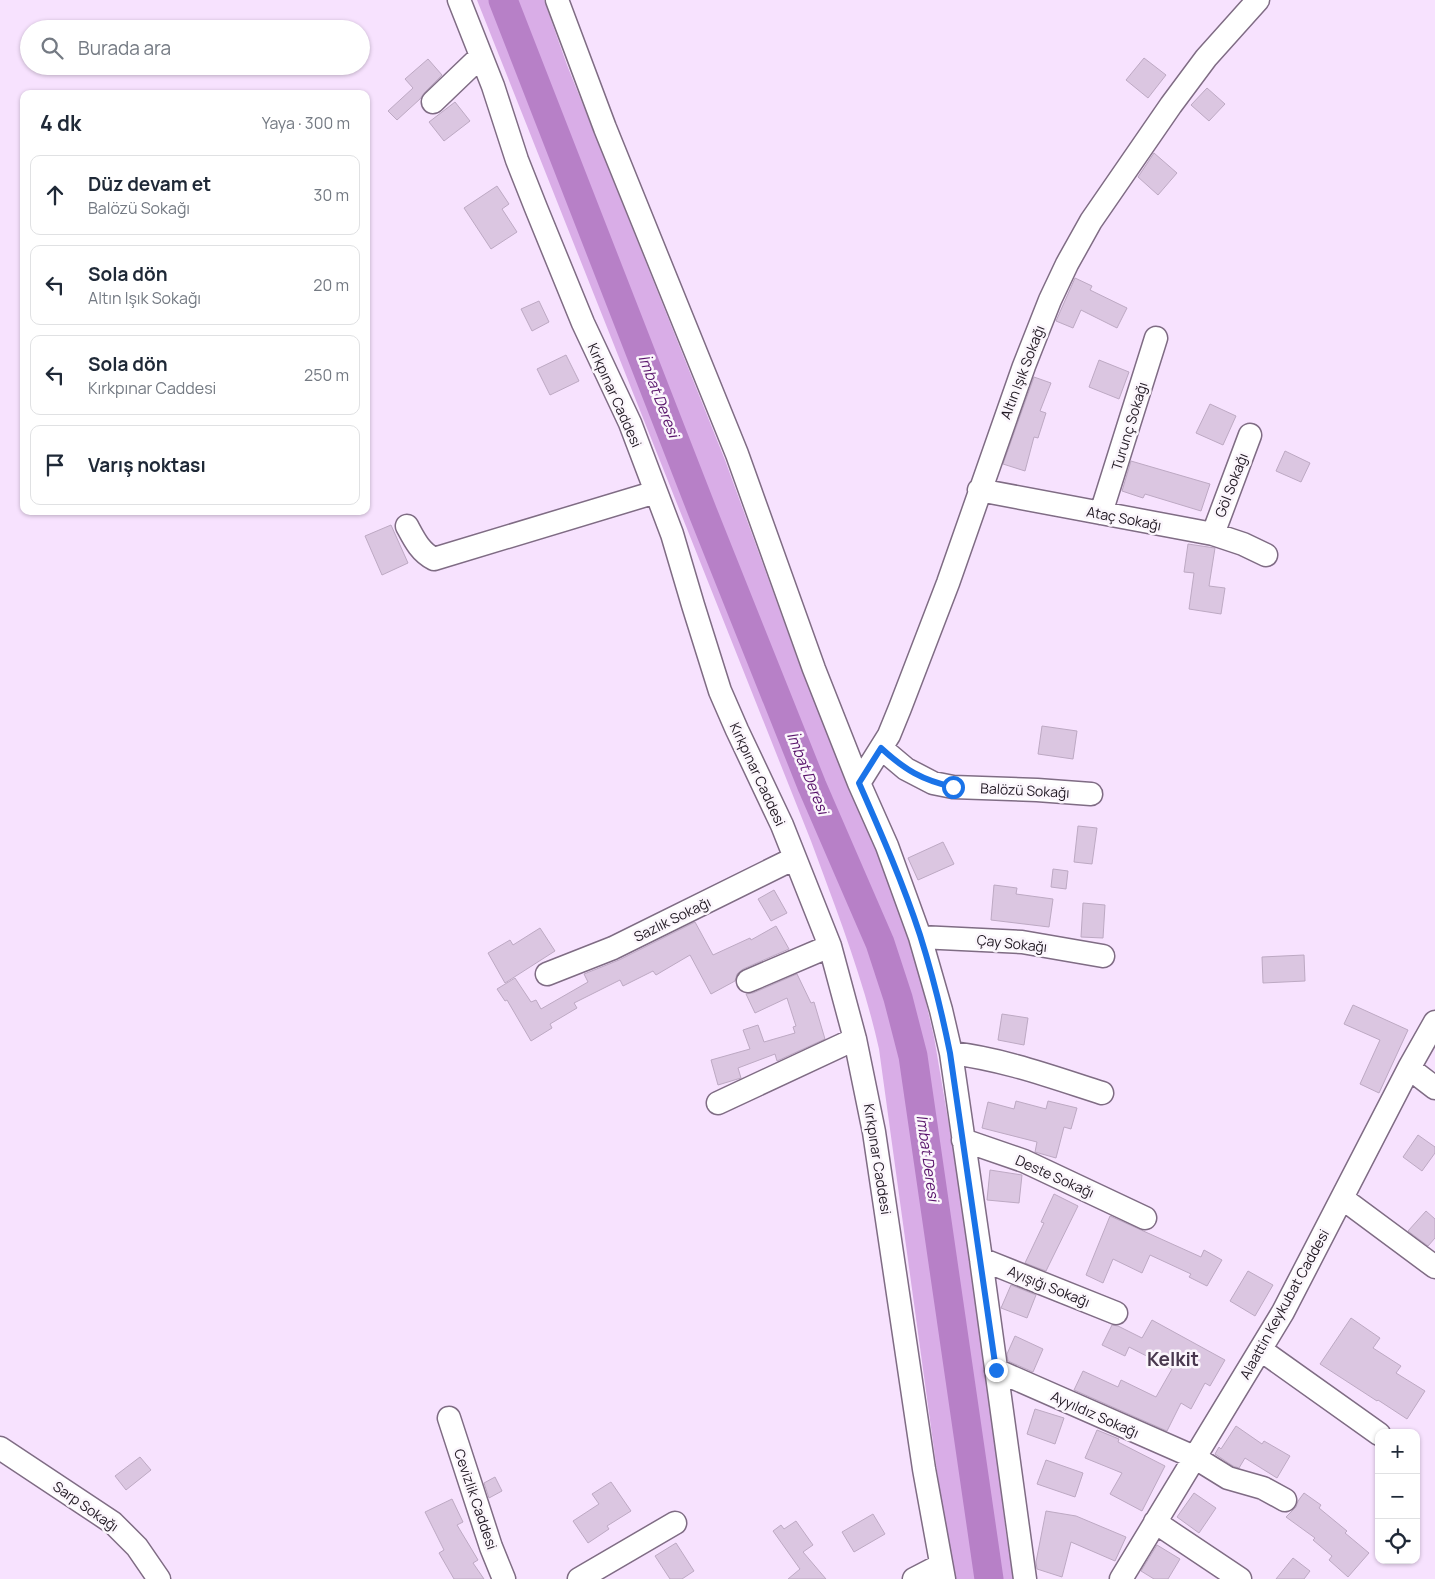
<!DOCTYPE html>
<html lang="tr">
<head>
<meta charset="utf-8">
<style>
	body { margin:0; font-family:Manrope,sans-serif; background:#f2f2f3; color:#1f2937 }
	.controls { position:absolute; right:15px; bottom:15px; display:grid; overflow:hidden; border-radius:10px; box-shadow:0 1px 4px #0004 }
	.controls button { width:45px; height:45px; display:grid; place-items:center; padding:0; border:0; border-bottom:1px solid #e0e1e3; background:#fff; color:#1f2937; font:25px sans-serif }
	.stop { position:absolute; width:15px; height:15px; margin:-11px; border:4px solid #1a73e8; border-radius:50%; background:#fff }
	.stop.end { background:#1a73e8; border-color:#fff; box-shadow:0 1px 5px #0008 }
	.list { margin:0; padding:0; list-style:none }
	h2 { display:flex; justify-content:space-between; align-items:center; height:65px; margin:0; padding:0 20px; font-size:21px }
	h2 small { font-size:16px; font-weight:400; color:#747a83 }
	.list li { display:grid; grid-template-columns:32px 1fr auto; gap:15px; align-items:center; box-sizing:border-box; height:80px; margin:0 10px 10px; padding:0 10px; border:1px solid #e0e1e3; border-radius:10px }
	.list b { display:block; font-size:19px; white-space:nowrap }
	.list p { margin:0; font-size:16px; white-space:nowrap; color:#747a83 }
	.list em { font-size:16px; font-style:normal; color:#747a83 }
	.icon { flex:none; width:28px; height:28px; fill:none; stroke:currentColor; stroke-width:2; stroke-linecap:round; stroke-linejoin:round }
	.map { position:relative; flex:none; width:1435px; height:1579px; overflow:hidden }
	.search { position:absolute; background:#fff; box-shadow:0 1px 4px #0004; left:20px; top:20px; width:350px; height:55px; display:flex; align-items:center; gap:12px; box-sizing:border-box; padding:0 18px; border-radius:28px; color:#747a83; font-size:19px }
	.panel { position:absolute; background:#fff; box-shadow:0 1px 4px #0004; left:20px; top:90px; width:350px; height:425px; border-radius:10px }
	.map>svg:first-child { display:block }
	.green { fill:#d9ade7 }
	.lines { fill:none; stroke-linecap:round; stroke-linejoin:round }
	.river { stroke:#b780c7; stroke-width:29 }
	.building { fill:#dbc6e1; stroke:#bda9c3 }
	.minor-casing { stroke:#7f6c84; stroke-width:25 }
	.minor { stroke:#fff; stroke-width:22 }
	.route { stroke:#1a73e8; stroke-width:6 }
	.labels { text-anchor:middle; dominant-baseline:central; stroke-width:5; stroke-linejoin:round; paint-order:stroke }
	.street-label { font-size:14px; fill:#1f1721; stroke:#fbf6fc }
	.water-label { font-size:15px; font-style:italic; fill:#571169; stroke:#fbf6fc }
	.district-label { font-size:19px; font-weight:bold; fill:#49384e; stroke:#fbf6fc }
</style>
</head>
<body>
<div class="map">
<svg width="1435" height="1579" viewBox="0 0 1435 1579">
	<rect width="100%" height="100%" fill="#f7e2fe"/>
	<path class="green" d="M477 0H544L567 65 725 460 799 663 850 781 911 938 934 1037 977 1290 1006 1533 1014 1579H953L948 1551 879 1049C863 977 836 909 811 841Z"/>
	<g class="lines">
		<path class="river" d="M503 0 703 513 812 786 880 943 898 998 913 1056 989 1579"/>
	</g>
	<path class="building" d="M1144 58 1166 75 1148 98 1126 80Z
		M428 59 442 75 424 93 420 99 397 120 388 111 413 88 405 79Z
		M1207 88 1225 104 1209 121 1191 105Z
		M455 102 470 121 444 141 429 122Z
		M1154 153 1177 173 1158 195 1138 177Z
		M497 186 509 204 502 209 517 232 491 249 464 208Z
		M1075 278 1092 286 1090 290 1127 308 1117 328 1081 310 1073 328 1056 321Z
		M539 301 549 322 532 331 521 309Z
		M566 355 579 381 550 395 537 369Z
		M1099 360 1129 372 1119 399 1089 387Z
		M1034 377 1051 383 1040 411 1046 413 1038 438 1034 437 1025 471 1003 464Z
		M1210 404 1236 416 1223 445 1196 433Z
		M1285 451 1310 463 1301 482 1276 471Z
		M1131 461 1210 484 1201 511 1145 494 1143 498 1122 491Z
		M391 525 408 563 382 575 365 536Z
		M1188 544 1215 548 1209 586 1225 588 1221 614 1189 609 1194 573 1184 572Z
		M1042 726 1077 731 1073 759 1038 754Z
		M1078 826 1097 828 1092 864 1074 862Z
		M943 842 954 864 918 880 908 858Z
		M1053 869 1068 871 1066 889 1051 887Z
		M994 885 1017 888 1016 894 1053 899 1049 927 991 920Z
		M774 890 787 913 771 921 758 899Z
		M1083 903 1105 905 1103 938 1081 937Z
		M695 922 713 955 750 938 751 940 776 926 789 949 743 969 737 974 735 981 711 994 690 955 656 975 653 971 623 986 620 980 574 1003 577 1008 550 1024 552 1028 531 1041 507 1000 505 1001 497 989 515 978 531 1002 536 1000 541 1009 588 982 584 974 619 960Z
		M540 928 555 951 505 983 488 953 510 940 513 945Z
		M1304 955 1305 981 1263 983 1262 957Z
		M797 974 811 1003 814 1002 825 1039 777 1061 775 1054 738 1068 741 1078 718 1085 711 1060 750 1049 743 1030 758 1025 764 1042 795 1033 793 1027 796 1026 787 998 755 1013 746 994 753 993Z
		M1353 1005 1408 1030 1379 1093 1360 1084 1380 1040 1344 1024Z
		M1002 1014 1028 1018 1024 1045 998 1040Z
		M1016 1101 1046 1109 1048 1101 1077 1108 1071 1129 1064 1127 1056 1158 1035 1152 1037 1142 982 1128 988 1102 1014 1109Z
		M1418 1135 1435 1147V1153L1422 1171 1403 1157Z
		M990 1170 1022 1175 1019 1203 987 1200Z
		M1054 1194 1078 1206 1046 1271 1025 1263 1044 1223 1041 1222Z
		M1426 1211 1435 1219V1238L1428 1246 1408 1231Z
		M1110 1216 1201 1257 1204 1250 1222 1260 1207 1286 1189 1277 1191 1274 1150 1255 1142 1273 1113 1259 1103 1283 1086 1275Z
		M1248 1271 1273 1285 1255 1316 1230 1301Z
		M1011 1285 1036 1295 1027 1318 1001 1308Z
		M1351 1318 1380 1338 1373 1348 1401 1366 1396 1373 1425 1391 1407 1419 1378 1400 1377 1401 1320 1364Z
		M1152 1320 1225 1360 1210 1386 1205 1383 1191 1409 1181 1403 1167 1431 1074 1390 1083 1371 1118 1387 1121 1380 1156 1397 1172 1369 1129 1347 1125 1356 1102 1345 1112 1325 1118 1326 1142 1338Z
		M1015 1336 1043 1349 1033 1372 1008 1361 1007 1354Z
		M1035 1409 1064 1418 1055 1444 1027 1434Z
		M1236 1426 1262 1444 1264 1441 1290 1456 1277 1478 1245 1458 1239 1468 1233 1466 1215 1454 1219 1447 1221 1449Z
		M1097 1430 1119 1439 1118 1442 1165 1466 1142 1511 1110 1494 1122 1473 1085 1458Z
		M140 1457 151 1470 126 1490 115 1476Z
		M1046 1460 1083 1473 1075 1497 1037 1484Z
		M495 1477 502 1491 489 1498 484 1483Z
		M611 1482 631 1511 607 1526 609 1529 588 1543 573 1521 599 1504 592 1494Z
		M1194 1493 1216 1508 1199 1533 1177 1517Z
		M1304 1493 1321 1505 1319 1508 1347 1531 1345 1533 1369 1553 1348 1577 1329 1560 1332 1556 1313 1540 1315 1538 1286 1517 1296 1507 1298 1501Z
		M452 1499 463 1522 457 1525 478 1560 473 1563 484 1579H454L439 1553 444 1550 425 1512Z
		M1046 1511 1076 1516 1126 1537 1115 1561 1071 1542 1062 1577 1037 1569 1036 1562Z
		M873 1514 885 1534 854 1552 842 1532Z
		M796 1521 813 1545 803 1552 826 1579H788L800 1569 773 1531 781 1525 784 1529Z
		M676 1543 694 1571 682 1579H670L655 1556Z
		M1157 1545 1180 1559 1168 1579H1154L1141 1571Z
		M1293 1558 1310 1571 1304 1579H1276Z"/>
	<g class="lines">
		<defs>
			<path id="minor" d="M459 0 493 86 517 160 536 208 583 323 630 423 672 534 693 605 720 691 737 730 782 825 830 946 855 1039 874 1132 924 1469 944 1579
				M557 0 605 128 737 454 814 669 859 783 887 846 920 937 941 1010 951 1053 981 1259 1025 1579
				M433 102 481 56
				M979 490 1213 534 1243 544 1266 555
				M1101 513 1156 338
				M407 526C414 539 420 552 434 559L656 492
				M1213 534 1250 435
				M881 748 906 769 933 783 953 787 1037 790 1091 794
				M859 783 889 735 900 708 948 583 1024 366 1050 300 1067 264 1091 221 1171 105 1206 58 1258 0
				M920 937 1022 942 1103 956
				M547 974 613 948 795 858
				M748 981 830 946
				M951 1053C1003 1059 1052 1077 1102 1093
				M1409 1068 1435 1088
				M718 1103 855 1039
				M963 1140 1024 1161 1145 1218
				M1342 1198 1435 1267
				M981 1259 1116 1313
				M1261 1350 1379 1434
				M996 1370 1194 1457 1228 1478 1263 1488 1285 1500
				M449 1418 491 1547 504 1579
				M0 1448 113 1523 137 1547 159 1579
				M1155 1522 1240 1579
				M579 1579 675 1523
				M914 1579 941 1565
				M1121 1579 1283 1312 1409 1068 1435 1022"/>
		</defs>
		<use href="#minor" class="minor-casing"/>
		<use href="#minor" class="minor"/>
	</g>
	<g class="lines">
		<path class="route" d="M953 787C922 780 905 770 881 748L859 783C881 833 903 883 920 935 932 973 942 1013 950 1053L996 1370"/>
	</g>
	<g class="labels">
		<g class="street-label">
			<text transform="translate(1022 372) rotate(-69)">Altın Işık Sokağı</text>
			<text transform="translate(615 395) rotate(66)">Kırkpınar Caddesi</text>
			<text transform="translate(1129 426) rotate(-73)">Turunç Sokağı</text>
			<text transform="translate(1231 485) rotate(-69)">Göl Sokağı</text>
			<text transform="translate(1124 518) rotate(11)">Ataç Sokağı</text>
			<text transform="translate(758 774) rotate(65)">Kırkpınar Caddesi</text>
			<text transform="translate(1025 790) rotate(3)">Balözü Sokağı</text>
			<text transform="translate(672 919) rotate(-26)">Sazlık Sokağı</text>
			<text transform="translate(1012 943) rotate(6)">Çay Sokağı</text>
			<text transform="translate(878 1159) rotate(81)">Kırkpınar Caddesi</text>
			<text transform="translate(1055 1176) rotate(24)">Deste Sokağı</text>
			<text transform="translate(1049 1286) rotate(22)">Ayışığı Sokağı</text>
			<text transform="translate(1284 1304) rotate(-61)">Alaattin Keykubat Caddesi</text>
			<text transform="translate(1095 1414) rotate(24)">Ayyıldız Sokağı</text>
			<text transform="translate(476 1499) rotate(71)">Cevizlik Caddesi</text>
			<text transform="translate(86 1506) rotate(35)">Sarp Sokağı</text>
		</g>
		<g class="water-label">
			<text transform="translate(659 396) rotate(69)">İmbat Deresi</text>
			<text transform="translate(808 773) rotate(68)">İmbat Deresi</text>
			<text transform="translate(928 1158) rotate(82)">İmbat Deresi</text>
		</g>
		<g class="district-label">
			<text x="1173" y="1359">Kelkit</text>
		</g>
	</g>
</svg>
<div class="controls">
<button>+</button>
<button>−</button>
<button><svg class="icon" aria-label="locate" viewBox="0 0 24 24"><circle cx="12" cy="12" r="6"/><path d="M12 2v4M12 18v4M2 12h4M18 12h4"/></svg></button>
</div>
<div class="stop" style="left:953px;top:787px"></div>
<div class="stop end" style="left:996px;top:1370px"></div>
<div class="search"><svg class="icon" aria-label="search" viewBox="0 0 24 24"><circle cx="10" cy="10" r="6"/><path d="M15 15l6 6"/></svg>Burada ara</div>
<section class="panel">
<h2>4 dk<small>Yaya · 300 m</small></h2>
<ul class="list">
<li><svg class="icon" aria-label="ahead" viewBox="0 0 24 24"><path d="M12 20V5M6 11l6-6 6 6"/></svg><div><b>Düz devam et</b><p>Balözü Sokağı</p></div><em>30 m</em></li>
<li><svg class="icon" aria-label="left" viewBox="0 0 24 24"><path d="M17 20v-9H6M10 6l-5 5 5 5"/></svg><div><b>Sola dön</b><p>Altın Işık Sokağı</p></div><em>20 m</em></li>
<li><svg class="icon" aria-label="left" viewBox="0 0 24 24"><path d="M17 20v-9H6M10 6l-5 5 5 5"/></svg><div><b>Sola dön</b><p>Kırkpınar Caddesi</p></div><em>250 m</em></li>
<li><svg class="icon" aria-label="arrive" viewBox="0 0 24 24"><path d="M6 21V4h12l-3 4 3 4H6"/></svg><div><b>Varış noktası</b></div></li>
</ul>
</section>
</div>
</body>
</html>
